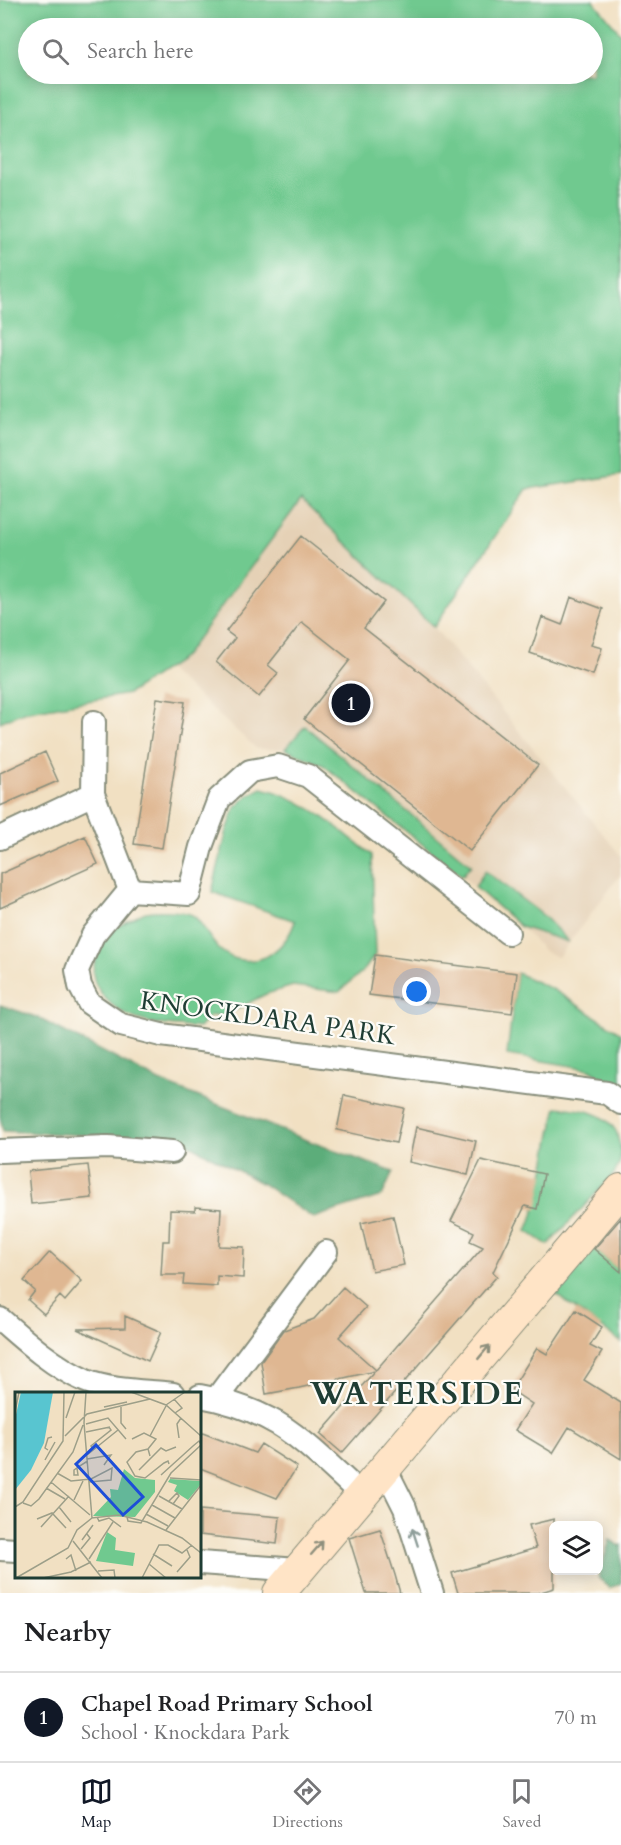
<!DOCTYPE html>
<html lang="en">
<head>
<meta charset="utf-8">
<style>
	body { margin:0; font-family:Cardo,serif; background:#f2f2f2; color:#202124 }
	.controls { position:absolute; right:18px; bottom:18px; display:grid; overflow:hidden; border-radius:9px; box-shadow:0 3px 15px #0003 }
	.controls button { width:54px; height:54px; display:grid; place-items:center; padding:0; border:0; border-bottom:2px solid #e0e0e0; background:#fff; color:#202124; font:30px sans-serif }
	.you { position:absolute; left:417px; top:992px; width:21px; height:21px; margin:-15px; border:4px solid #fff; border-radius:50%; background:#1a73e8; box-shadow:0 0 0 9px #1a73e833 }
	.badge { display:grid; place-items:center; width:39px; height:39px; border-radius:50%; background:#111827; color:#fff; font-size:20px; font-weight:700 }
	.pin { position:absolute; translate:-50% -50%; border:3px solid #fff; box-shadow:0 2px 6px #0006 }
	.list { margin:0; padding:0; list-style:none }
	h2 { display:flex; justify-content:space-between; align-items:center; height:78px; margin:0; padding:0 24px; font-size:26px }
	h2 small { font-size:20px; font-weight:400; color:#757577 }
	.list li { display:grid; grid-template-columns:39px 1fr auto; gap:18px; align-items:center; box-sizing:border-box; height:90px; padding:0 24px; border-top:2px solid #e0e0e0 }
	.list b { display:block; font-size:22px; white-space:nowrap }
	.list p { margin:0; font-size:20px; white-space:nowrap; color:#757577 }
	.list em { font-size:20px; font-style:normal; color:#757577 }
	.icon { flex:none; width:33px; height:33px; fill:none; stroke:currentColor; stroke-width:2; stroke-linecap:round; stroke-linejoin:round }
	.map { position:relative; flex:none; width:621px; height:1593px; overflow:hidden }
	.search { position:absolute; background:#fff; box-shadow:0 3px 15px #0003; left:18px; right:18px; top:18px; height:66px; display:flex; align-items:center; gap:15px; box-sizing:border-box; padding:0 21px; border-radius:33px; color:#757577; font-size:22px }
	.sheet { height:168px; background:#fff }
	nav { display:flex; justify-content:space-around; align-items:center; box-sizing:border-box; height:84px; border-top:2px solid #e0e0e0; background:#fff; font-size:16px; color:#757577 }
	nav a { display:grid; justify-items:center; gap:3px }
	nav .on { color:#111827 }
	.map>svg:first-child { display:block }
	.built { fill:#e5d1b6 }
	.green { fill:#70c98f; stroke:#488362; stroke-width:1.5; fill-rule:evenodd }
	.forest { fill:#5cad7a; stroke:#3e7557; stroke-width:1.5 }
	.building { fill:#dfb792 }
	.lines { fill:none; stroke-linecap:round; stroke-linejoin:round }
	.street-casing { stroke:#888e7b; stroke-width:26 }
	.secondary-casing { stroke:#888e7b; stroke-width:34 }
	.street { stroke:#fff; stroke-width:22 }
	.secondary { stroke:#ffe4c6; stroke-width:32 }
	.oneway { stroke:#8f907d }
	.oneway2 { stroke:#8f9e9a }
	.labels { text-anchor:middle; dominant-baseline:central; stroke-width:4.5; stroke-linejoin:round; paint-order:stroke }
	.street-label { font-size:26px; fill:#1f3d34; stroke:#fdfcf7 }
	.district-label { font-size:32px; font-weight:bold; letter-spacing:1.5px; fill:#1f3d34; stroke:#fdfcf7 }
	.inset-road { fill:none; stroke:#9d9f89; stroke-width:1.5 }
	.view { fill:#1d4ed8; fill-opacity:0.15; stroke:#1d4ed8; stroke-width:3 }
	.inset-edge { fill:none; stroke:#1f3d34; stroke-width:3 }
</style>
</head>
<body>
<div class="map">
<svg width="621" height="1593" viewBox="0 0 621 1593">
	<rect width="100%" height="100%" fill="#fdfcf7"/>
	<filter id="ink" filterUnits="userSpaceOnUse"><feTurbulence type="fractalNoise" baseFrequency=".0167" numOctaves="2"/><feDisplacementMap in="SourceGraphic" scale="12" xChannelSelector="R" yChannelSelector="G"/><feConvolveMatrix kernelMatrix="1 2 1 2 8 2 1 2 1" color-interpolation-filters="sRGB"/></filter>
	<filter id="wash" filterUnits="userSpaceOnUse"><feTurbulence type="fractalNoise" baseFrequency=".008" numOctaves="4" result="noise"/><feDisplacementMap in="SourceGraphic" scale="24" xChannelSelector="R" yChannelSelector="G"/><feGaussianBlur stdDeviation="1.35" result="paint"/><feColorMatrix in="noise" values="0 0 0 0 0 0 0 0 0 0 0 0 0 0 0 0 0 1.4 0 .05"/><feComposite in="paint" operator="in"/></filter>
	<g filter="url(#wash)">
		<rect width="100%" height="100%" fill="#f1e0c2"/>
		<path class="built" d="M301 500 434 627 621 856V874L558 957 544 951 521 927 475 887 323 765 285 749H257L166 668 183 658Z"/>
		<path class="green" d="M0 0H593L621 34V475L527 489 434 627 301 500 183 658 128 694 23 712 0 722ZM592 28V74H28V28Z
			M305 726 471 865 462 876 323 765 285 749Z
			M262 788C306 798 337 828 372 855L375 955 365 969 339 992 293 986 266 994 225 1015 210 1016 199 1028C181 1026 161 1026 144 1021 122 1016 96 997 93 974 93 968 95 961 97 956 99 948 104 938 110 932 117 926 126 922 134 918 138 916 142 913 146 912 157 910 182 910 192 915 201 919 210 942 220 950 249 974 285 954 295 921L212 892 226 834 235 808 247 796Z
			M485 871 544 916 569 942 521 927 475 887Z
			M517 973 554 990 621 1033V1089L590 1069 507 1055Z
			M557 1107C578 1109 604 1110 616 1131 618 1135 618 1141 620 1145 621 1159 621 1164 613 1175L548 1245 527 1231C544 1191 546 1149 557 1107Z
			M593 1248 621 1271V1342L555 1294Z"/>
		<path class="forest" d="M0 1005 36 1017 159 1081 309 1141 393 1172 382 1196 313 1218 261 1183 181 1140 3 1131 0 1117Z
			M610 1540 620 1546 621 1544V1584L609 1588 598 1577Z"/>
		<g id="blocks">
			<path class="building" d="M301 536 384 602 364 628 538 765 470 851 304 719 350 660 302 622 268 665 278 673 259 697 216 662 235 638 226 631Z
				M571 597 603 609 591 645 602 648 593 675 530 653 542 617 562 625Z
				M157 698 185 702 162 848 134 844Z
				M45 752 58 781 0 806V773Z
				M85 836 98 864 0 908V874Z
				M375 955 517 973 512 1013 369 995Z
				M344 1095 404 1108 396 1143 337 1130Z
				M416 1127 476 1141 468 1175 409 1162Z
				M481 1160 544 1174 537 1209 525 1206 493 1272 497 1276 342 1453 320 1434 375 1371 299 1388 266 1394 261 1362 284 1330 314 1319 343 1287 366 1307 339 1337 376 1370 483 1247 470 1241 474 1232 451 1221Z
				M88 1165 92 1198 31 1204 28 1171Z
				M195 1207 221 1209 219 1246 244 1247 243 1278 217 1276V1286L183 1284 184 1275H161L163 1241H169L170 1210 195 1211Z
				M393 1216 404 1265 372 1271 361 1223Z
				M621 1218V1272L594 1249Z
				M50 1252 82 1281 65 1301 60 1296 44 1314 28 1300 35 1291 24 1281Z
				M576 1310 602 1327 590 1346 602 1352 584 1380 621 1403V1459L569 1427 553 1453 515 1430 532 1404 511 1390 537 1348 547 1354Z
				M125 1316 161 1332 148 1361 77 1329 125 1328Z
				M200 1432 255 1453 261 1444 297 1467 277 1498 200 1468Z
				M200 1510 280 1517 277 1544 200 1535Z
				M554 1519V1588L538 1593H458L452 1573 536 1548 529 1525Z
				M380 1529 395 1575 400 1593H366L349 1538Z"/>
		</g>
	</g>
	<g filter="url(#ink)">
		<use href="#blocks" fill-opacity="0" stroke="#888e7b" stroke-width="1.5"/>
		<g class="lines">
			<defs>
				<path id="street" d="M94 722 93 794 130 890
					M0 838 93 794
					M508 933 308 776 278 766 250 771 219 799 201 847 189 894 130 890 93 935 77 970 80 986 89 1003 121 1025 161 1035 607 1093 621 1103
					M0 1151 108 1147 172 1152
					M0 1319C26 1342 54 1367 86 1381 110 1391 148 1391 173 1394
					M200 1396C223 1400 248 1408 269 1419 300 1434 336 1472 362 1495
					M216 1399 326 1252
					M385 1468 405 1508 432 1593
					M0 1549 16 1550
					M200 1563 285 1569 295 1573"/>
				<path id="secondary" d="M279 1593 621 1190"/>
			</defs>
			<use href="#street" class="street-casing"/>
			<use href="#secondary" class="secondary-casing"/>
			<use href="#street" class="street"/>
			<use href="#secondary" class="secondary"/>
		</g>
		<defs><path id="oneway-shaft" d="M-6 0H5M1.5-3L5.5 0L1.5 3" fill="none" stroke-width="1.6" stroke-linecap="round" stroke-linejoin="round" transform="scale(1.5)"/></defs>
		<g class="oneway">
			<use href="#oneway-shaft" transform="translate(484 1352) rotate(-50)"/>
			<use href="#oneway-shaft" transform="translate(317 1548) rotate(-49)"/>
		</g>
		<use class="oneway2" href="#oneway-shaft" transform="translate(415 1537) rotate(-108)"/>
	</g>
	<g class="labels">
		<g class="street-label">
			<text transform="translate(268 1018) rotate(8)">KNOCKDARA PARK</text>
		</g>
		<g class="district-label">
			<text x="417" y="1394">WATERSIDE</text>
		</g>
	</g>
	<g transform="translate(15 1392)">
		<rect width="186" height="186" fill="#f1e0c2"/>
		<path d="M109 77 120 86 140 88V100L120 125 78 124 96 105 95 97 103 98ZM155 87 185 89 186 92 173 108 159 99 162 93 153 90ZM92 140 101 146 100 158 120 161 118 174 81 169Z" fill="#70c98f"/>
		<path d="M6 0H38L29 51 16 78 0 98V27Z" fill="#58c5d0"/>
		<path class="inset-road" d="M71 0 69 31 77 126 104 123 132 130 167 146 186 161M116 0 151 13 186 44M159 7 167 16 160 21M151 13 170 0M89 15 112 10M106 15V31L111 37M0 20 4 0M51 26 60 0M71 32 93 26 111 47M71 40 95 35M50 44 72 22 135 7M135 44 151 14M164 46 162 32 166 26M117 47 129 41 141 47 133 57 135 64M133 57 121 60 112 70 120 84 130 86 149 71 153 69 154 72M33 58 30 56 33 46 37 45M78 58 76 54 96 38 94 35M72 63 103 38M72 67 96 63 89 73M30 68 40 50M62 76 63 83H59V78L63 75 71 70 72 71M124 78 146 56 151 59 161 55M42 81 56 89 76 87 97 76 96 88 74 90M146 83 178 54 184 49 186 52M155 86 186 88M36 90 75 123M31 96 50 107M144 104 167 117M59 108 68 89M153 110 162 101 164 104 158 112M8 111 16 114 24 107 58 60 68 33M137 113 160 126M0 115 8 110 48 49 49 0M44 115 56 130M131 122 153 134M82 125 84 129 94 126 106 135M112 125 113 129 126 131 156 81 186 53M22 127 37 121 51 136M26 135 54 104M151 138 186 93M67 148 78 133M58 149 87 186M66 157 75 146 72 142M138 162 157 174M51 167 56 163 61 179M74 167 98 130M134 172 151 186M83 179 99 178 100 186M162 180 175 165 172 158M1 186 53 156 62 138 77 126M28 186 56 180 76 170M127 186 144 153H153L167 161 177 153"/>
		<path class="view" d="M81 53 128 105 108 123 61 72Z"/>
		<rect width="186" height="186" class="inset-edge"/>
	</g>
</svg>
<div class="controls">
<button><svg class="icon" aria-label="layers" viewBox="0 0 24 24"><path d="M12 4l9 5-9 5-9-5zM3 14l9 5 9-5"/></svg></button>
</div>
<div class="you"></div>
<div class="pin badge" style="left:351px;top:703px">1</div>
<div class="search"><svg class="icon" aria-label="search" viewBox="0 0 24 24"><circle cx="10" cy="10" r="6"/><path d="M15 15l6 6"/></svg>Search here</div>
</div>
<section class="sheet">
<h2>Nearby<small></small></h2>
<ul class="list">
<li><span class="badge">1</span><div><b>Chapel Road Primary School</b><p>School · Knockdara Park</p></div><em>70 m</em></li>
</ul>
</section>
<nav>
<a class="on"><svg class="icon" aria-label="map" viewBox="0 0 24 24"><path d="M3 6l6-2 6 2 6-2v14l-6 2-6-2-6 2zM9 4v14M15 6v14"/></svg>Map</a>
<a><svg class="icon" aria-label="directions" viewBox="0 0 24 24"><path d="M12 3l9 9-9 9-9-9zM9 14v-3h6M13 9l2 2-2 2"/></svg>Directions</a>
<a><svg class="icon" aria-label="saved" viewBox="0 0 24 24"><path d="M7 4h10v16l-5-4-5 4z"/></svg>Saved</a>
</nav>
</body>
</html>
